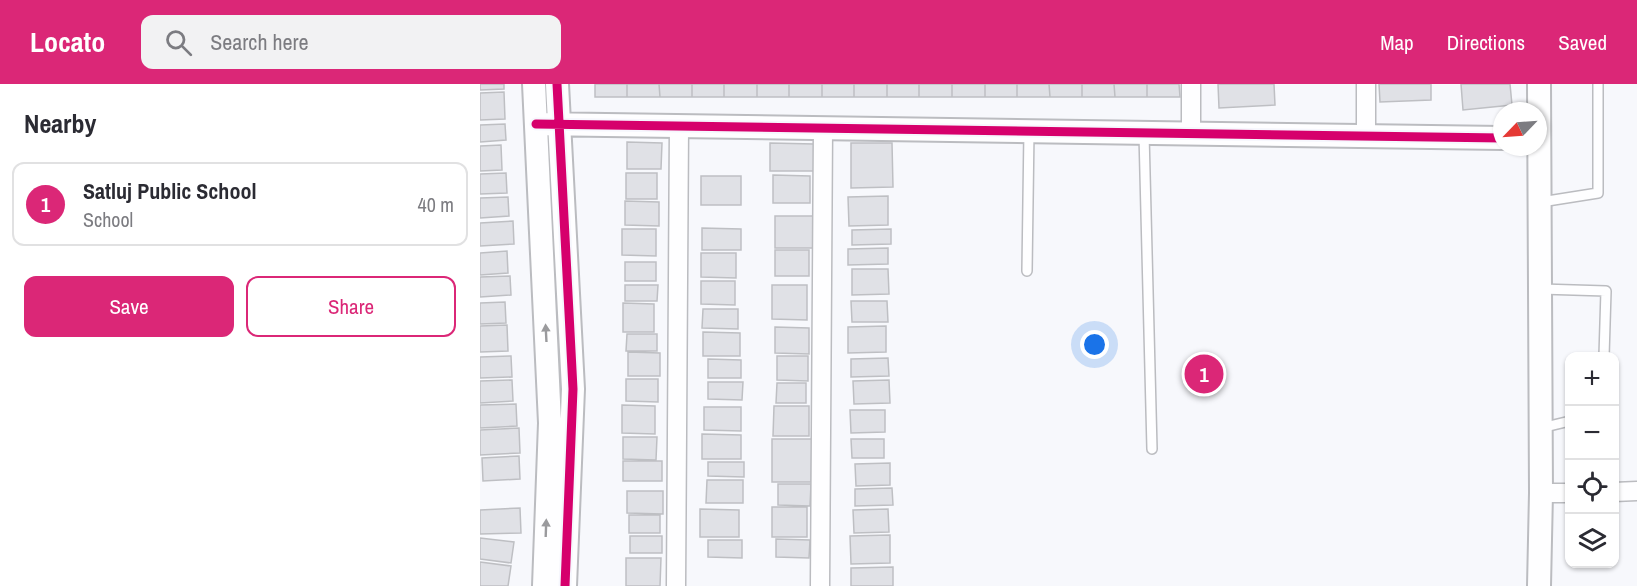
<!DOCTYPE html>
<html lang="en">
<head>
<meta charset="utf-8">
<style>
	body { margin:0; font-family:"Archivo Narrow",sans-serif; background:#f2f2f3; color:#2b2b33 }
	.controls { position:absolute; right:18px; bottom:18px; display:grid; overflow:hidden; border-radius:12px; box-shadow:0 2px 4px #0004 }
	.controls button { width:54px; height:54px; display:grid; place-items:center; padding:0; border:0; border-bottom:2px solid #e1e1e2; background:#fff; color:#2b2b33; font:30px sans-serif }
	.compass { position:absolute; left:1013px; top:18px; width:54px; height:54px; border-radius:50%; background:#fff; box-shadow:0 2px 4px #0004; rotate:245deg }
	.you { position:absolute; left:615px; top:261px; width:21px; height:21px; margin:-15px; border:4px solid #fff; border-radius:50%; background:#1a73e8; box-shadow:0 0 0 9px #1a73e833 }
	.badge { display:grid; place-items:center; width:39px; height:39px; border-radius:50%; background:#db2777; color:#fff; font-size:20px; font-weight:700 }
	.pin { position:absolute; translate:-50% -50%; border:3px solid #fff; box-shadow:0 2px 6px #0006 }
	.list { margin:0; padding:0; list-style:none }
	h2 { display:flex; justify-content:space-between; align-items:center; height:78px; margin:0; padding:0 24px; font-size:26px }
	h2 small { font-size:20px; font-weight:400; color:#7c7c81 }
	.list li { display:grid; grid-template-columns:39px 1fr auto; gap:18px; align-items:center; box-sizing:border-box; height:84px; margin:0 12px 12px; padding:0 12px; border:2px solid #e1e1e2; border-radius:12px }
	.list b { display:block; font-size:22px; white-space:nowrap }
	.list p { margin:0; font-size:20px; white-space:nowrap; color:#7c7c81 }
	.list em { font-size:20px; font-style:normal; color:#7c7c81 }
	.actions { display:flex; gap:12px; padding:18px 24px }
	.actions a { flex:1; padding:14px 0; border:2px solid #db2777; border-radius:12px; text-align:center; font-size:21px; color:#db2777 }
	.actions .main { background:#db2777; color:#fff }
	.icon { flex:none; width:33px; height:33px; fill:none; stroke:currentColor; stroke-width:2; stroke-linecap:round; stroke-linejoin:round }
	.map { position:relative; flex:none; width:1157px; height:502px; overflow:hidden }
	header { display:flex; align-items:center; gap:36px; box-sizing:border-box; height:84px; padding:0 30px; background:#db2777; color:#fff }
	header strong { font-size:28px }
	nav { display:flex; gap:33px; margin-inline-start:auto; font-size:21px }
	.search { width:420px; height:54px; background:#f2f2f3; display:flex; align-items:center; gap:15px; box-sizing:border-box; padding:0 21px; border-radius:12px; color:#7c7c81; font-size:22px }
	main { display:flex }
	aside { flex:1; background:#fff }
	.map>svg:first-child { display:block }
	.building { fill:#e0e1e6; stroke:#bebfc3; stroke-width:1.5 }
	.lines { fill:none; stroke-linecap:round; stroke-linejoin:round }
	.service-casing { stroke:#bbbcc0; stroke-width:12 }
	.minor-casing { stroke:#bbbcc0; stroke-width:21 }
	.tertiary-casing { stroke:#bbbcc0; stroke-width:26 }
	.service { stroke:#fefeff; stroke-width:9 }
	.minor { stroke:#fefeff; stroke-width:18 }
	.tertiary { stroke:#fefeff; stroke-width:22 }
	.cycleway-casing { stroke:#f6f7fd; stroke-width:13 }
	.cycleway { stroke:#d6006c; stroke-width:9 }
	.oneway { fill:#9a9a9d }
</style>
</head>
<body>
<header>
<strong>Locato</strong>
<div class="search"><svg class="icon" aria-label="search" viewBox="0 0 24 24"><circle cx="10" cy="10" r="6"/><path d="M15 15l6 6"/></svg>Search here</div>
<nav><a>Map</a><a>Directions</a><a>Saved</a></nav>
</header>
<main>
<aside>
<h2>Nearby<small></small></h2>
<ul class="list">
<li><span class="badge">1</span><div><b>Satluj Public School</b><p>School</p></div><em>40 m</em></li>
</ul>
<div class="actions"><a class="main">Save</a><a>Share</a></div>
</aside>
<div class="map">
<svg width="1157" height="502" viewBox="0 0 1157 502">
	<rect width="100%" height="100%" fill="#f7f8fc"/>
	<path class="building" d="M0 0H24V5L0 6Z
		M115 0H147V13H115Z
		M147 0H179L180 13H147Z
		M179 0H212V13H180Z
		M212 0H244V13H212Z
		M244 0H277V13H244Z
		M277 0H309V13H277Z
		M309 0H342V13H309Z
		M342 0H374V13H342Z
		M374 0H407V13H374Z
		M407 0H439V13H407Z
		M439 0H472V13H439Z
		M472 0H505V13H472Z
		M505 0H537V13H505Z
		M537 0H569L570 13H537Z
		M569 0H602V13H570Z
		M602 0H634L635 13H602Z
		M634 0H667V13H635Z
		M667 0H699L700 13H667Z
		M738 0H794L795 21 739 24Z
		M899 0H951V16L900 18Z
		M981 0H1030L1032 21 983 26Z
		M24 8 25 35 0 36V9Z
		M25 40 26 56 0 58V41Z
		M147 58 182 59 181 85H147Z
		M290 59 334 60V87H290Z
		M371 59H412L413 103 371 104Z
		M21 61 22 86 0 87V62Z
		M26 89 27 109 0 110V90Z
		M146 89H177V115H146Z
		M293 91 330 92V119H293Z
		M221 92H261V121H221Z
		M408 112V141L369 142 368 113Z
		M28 113 29 132 0 134V114Z
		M145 117 179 118V142L145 141Z
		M295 132H333V164H295Z
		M33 137 34 160 0 162V139Z
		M222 144 261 145V166H222Z
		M142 145H176V172L142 171Z
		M411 145V160L372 161V146Z
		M408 164V180L368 181V165Z
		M295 166H329V192H295Z
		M27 167 28 189 0 191V169Z
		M221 169H256V194L221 193Z
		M145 178H176V197H145Z
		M372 185H408L409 210 372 211Z
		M30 192 31 211 0 213V193Z
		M221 197H255V221L221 220Z
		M145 201H178L177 217H145Z
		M292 201H327V236L292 235Z
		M371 217H407L408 238H372Z
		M25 218 26 239 0 240V219Z
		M143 219 174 220V248H143Z
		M223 225H258V245L222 244Z
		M27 241 28 267 0 268V242Z
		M406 242V268L368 269V243Z
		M295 243 329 244V270L295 269Z
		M223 248 260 249V272H223Z
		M147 250H177V267H146Z
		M148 268 180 269V292H148Z
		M31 272 32 293 0 294V273Z
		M297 272H328V297L297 296Z
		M408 274 409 292 371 293V275Z
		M228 275 261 276V294H228Z
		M146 295H178V318L146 317Z
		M32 296 33 317 0 319V297Z
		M409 296 410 319 374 320 373 297Z
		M228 298H263L262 316 228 315Z
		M297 299H326V319H296Z
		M36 320 37 342 0 344V321Z
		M142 321 175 322V350L142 349Z
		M294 322H329V352H293Z
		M224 323H261V347L224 346Z
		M370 326H405V348L371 349Z
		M39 344 40 369 0 371V346Z
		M222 350 261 351V375H222Z
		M143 353H177L176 376 143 375Z
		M292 355H332L331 398H292Z
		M371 355H404V374H372Z
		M39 372 40 395 3 397 2 374Z
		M143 377H182V397H143Z
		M228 378H264V393L228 392Z
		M410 379V401L376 402 375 380Z
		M227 396H263V419H226Z
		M298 400H331L330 422 298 421Z
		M412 404 413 421 375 422V405Z
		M147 407H183V430L147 429Z
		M292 423H327V453H292Z
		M40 424 41 449 0 450V426Z
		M220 425 259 426V453H220Z
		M408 425 409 448 374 449 373 426Z
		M149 431H180V449H149Z
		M410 451V479L371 480 370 452Z
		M150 452H182V469H150Z
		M0 454 34 458 31 479 0 475Z
		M296 455 330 456 329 474 296 473Z
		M228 456H262V474L228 473Z
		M146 474H181L180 502H146Z
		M0 478 31 482 28 502H0Z
		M413 483V502H371V484Z"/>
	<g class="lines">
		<defs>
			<path id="service" d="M664 50 672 365
				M1061 118 1118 109V0
				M547 187 549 47
				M1061 205 1126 207 1124 272
				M1061 344 1090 337"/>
			<path id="minor" d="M711 50V0
				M886 53V0
				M1134 408 1157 407
				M1061 409H1090
				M196 502 199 42
				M340 502 343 44"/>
			<path id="tertiary" d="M54 0 70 339 64 502
				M77 0 93 305 85 502
				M1059 0 1061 409 1059 502
				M56 40 1022 54"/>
		</defs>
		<use href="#service" class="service-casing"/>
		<use href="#minor" class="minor-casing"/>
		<use href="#tertiary" class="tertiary-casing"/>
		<use href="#service" class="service"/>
		<use href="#minor" class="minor"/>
		<use href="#tertiary" class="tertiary"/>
		<defs>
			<path id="cycleway" d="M77 0 93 305 85 502
				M56 40 1022 54"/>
		</defs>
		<use href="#cycleway" class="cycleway-casing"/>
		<use href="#cycleway" class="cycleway"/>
	</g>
	<defs><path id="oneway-solid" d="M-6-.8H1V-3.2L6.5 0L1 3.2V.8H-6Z" transform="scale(1.5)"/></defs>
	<g class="oneway">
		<use href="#oneway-solid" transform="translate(66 249) rotate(-93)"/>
		<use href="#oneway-solid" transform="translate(66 444) rotate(-88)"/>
	</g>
</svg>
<div class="controls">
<button>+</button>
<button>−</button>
<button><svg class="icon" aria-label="locate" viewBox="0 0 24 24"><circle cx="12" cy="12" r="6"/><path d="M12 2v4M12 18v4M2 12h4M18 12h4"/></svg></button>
<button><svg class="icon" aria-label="layers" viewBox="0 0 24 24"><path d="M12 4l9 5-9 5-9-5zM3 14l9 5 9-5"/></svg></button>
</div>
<svg class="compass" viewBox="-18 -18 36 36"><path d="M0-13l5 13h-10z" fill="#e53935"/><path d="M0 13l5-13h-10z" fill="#7c7c81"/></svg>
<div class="you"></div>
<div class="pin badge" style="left:724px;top:290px">1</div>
</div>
</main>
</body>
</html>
